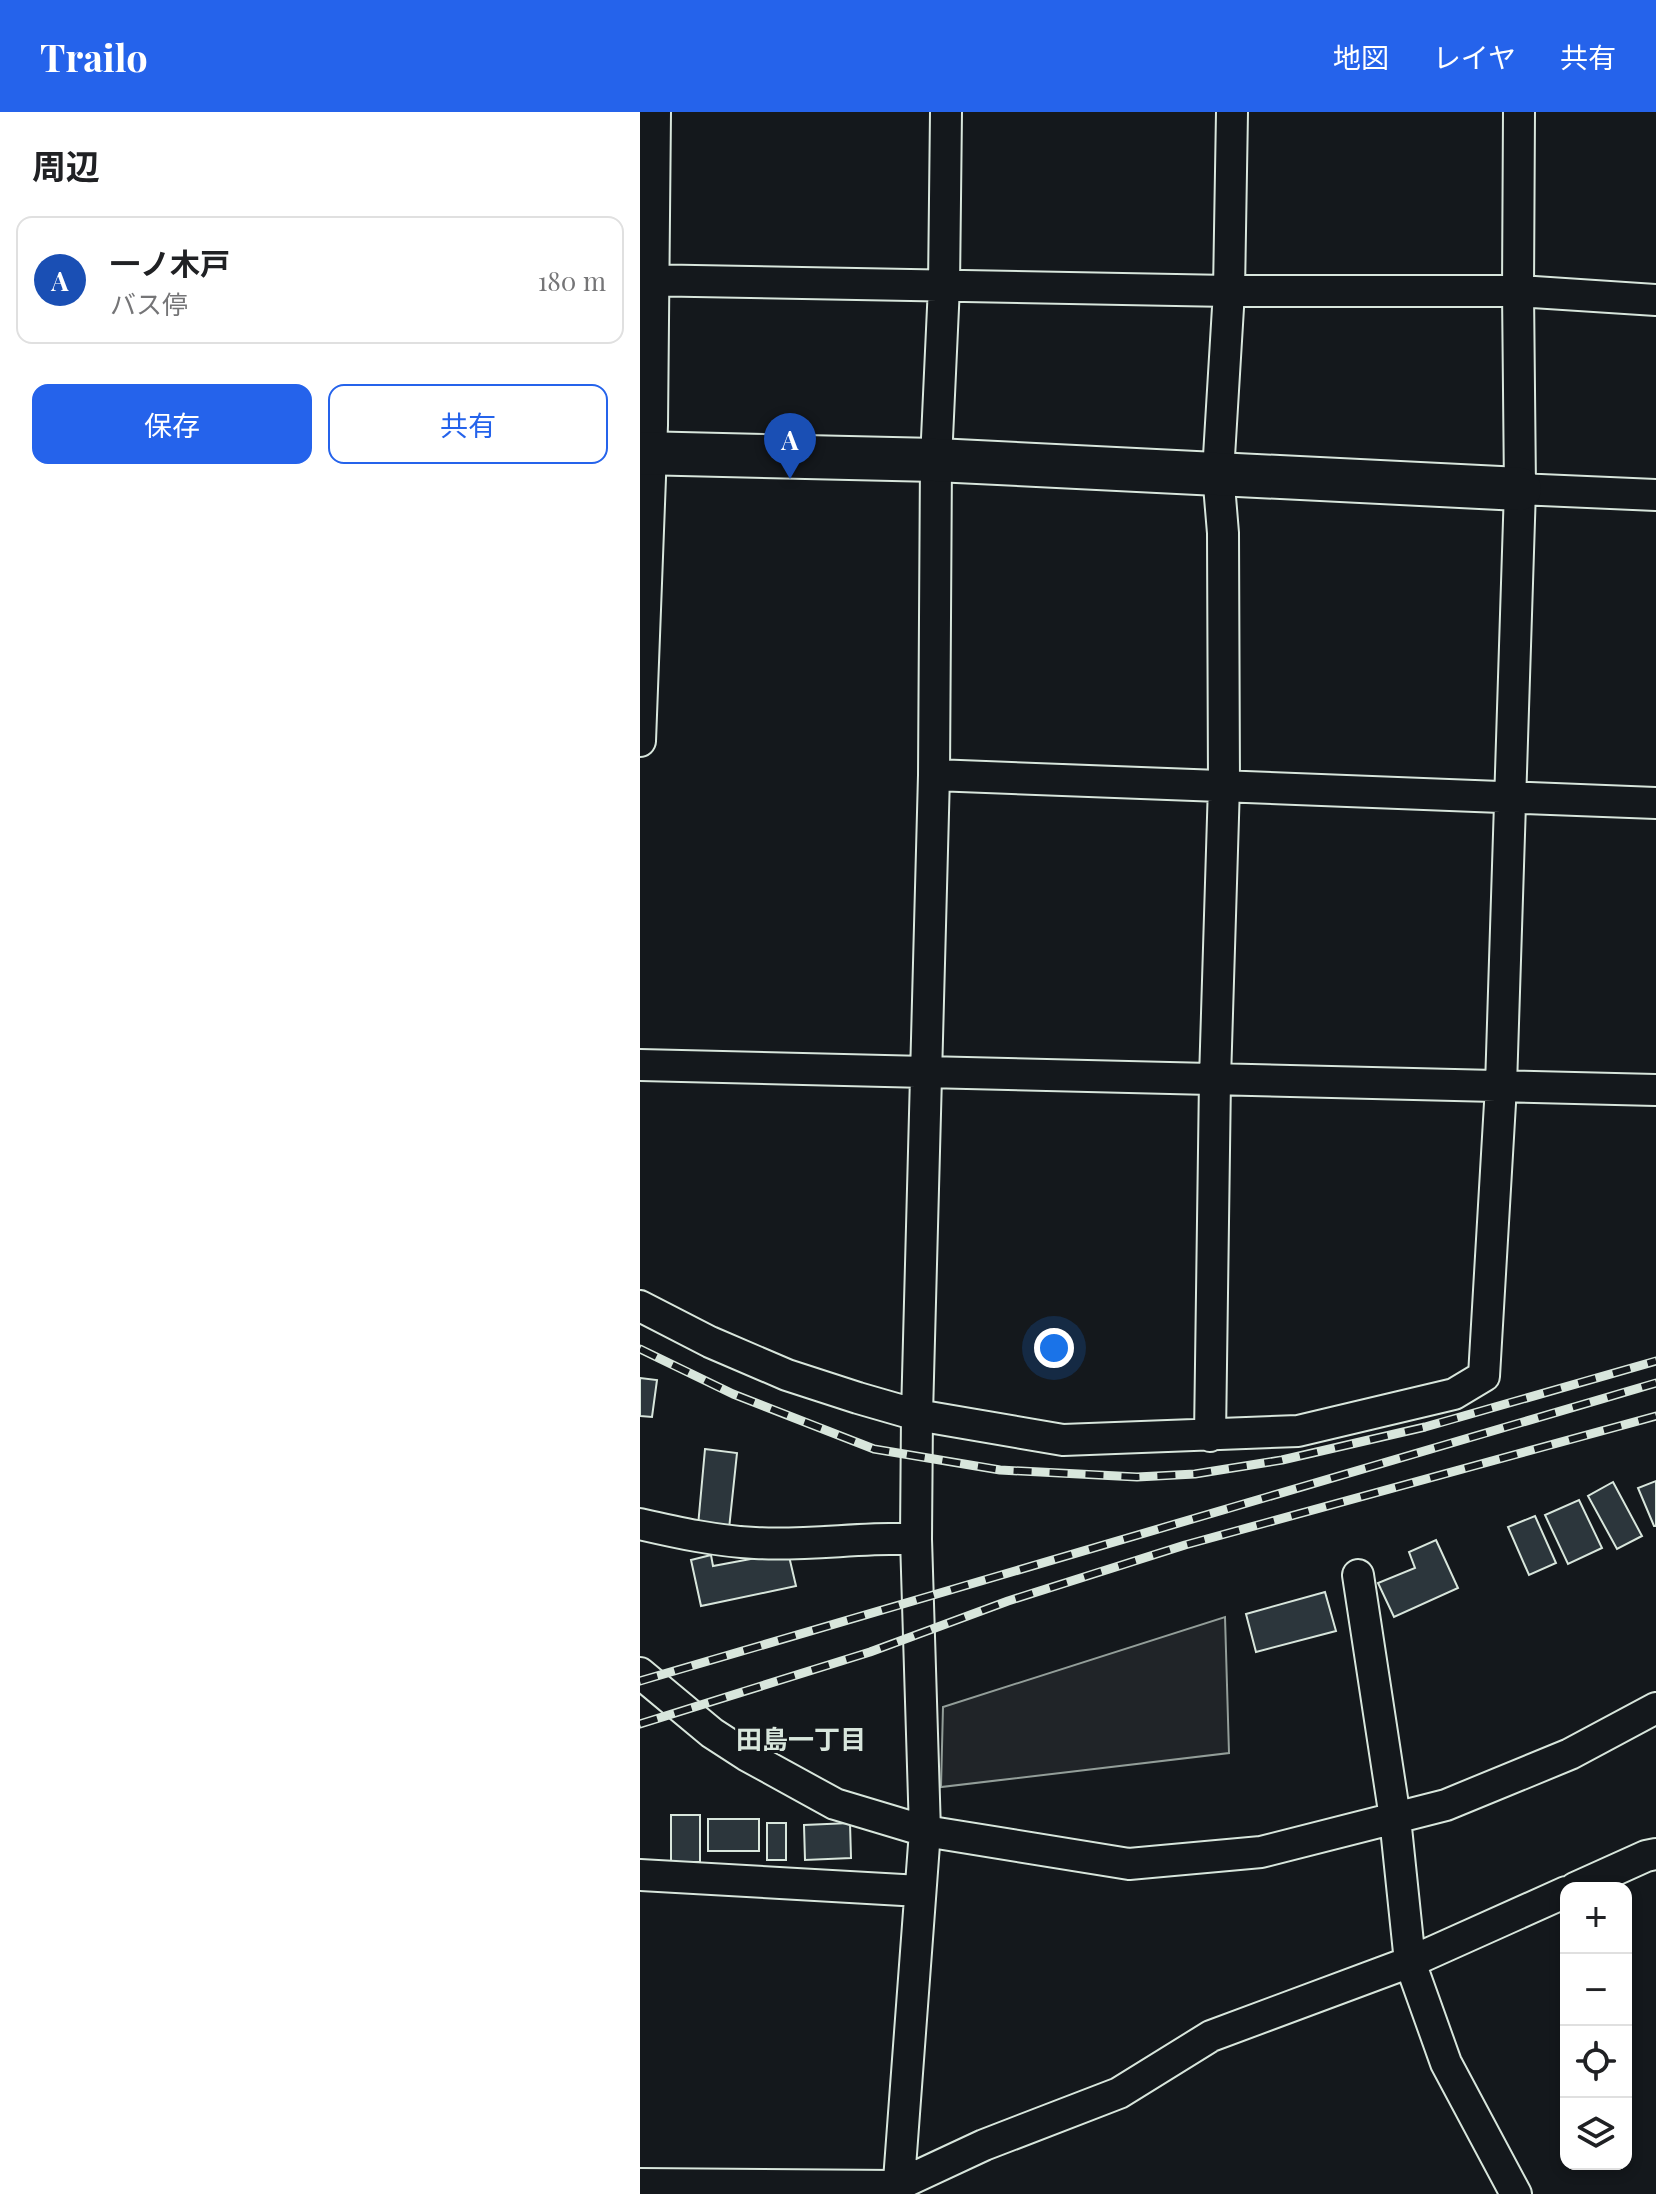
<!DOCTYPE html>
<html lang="ja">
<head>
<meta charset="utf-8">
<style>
	body { margin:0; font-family:"Playfair Display","Noto Sans JP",serif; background:#f6f6f6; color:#202124 }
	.controls { position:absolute; right:24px; bottom:24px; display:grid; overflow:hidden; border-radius:16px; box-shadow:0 4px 12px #0003 }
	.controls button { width:72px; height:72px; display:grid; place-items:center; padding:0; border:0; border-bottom:2px solid #e0e0e0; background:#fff; color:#202124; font:40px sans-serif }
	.you { position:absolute; left:414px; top:1236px; width:28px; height:28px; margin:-20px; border:6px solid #fff; border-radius:50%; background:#1a73e8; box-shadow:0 0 0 12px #1a73e833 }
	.badge { display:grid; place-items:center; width:52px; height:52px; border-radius:50%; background:#2563eb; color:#fff; font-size:26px; font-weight:700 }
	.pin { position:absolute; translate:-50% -66px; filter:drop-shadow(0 2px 4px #0008) }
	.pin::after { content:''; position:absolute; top:42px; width:28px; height:24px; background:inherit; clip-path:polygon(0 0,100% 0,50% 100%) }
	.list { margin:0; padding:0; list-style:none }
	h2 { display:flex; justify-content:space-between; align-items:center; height:104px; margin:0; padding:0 32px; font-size:34px }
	h2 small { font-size:26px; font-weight:400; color:#757577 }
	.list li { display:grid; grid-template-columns:52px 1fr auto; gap:24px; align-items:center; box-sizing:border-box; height:128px; margin:0 16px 16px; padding:0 16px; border:2px solid #e0e0e0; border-radius:16px }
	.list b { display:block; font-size:30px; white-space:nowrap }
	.list p { margin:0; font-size:26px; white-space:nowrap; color:#757577 }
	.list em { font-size:26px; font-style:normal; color:#757577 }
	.actions { display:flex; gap:16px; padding:24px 32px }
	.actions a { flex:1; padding:18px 0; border:2px solid #2563eb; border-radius:16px; text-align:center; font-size:28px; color:#2563eb }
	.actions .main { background:#2563eb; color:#fff }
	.icon { flex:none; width:44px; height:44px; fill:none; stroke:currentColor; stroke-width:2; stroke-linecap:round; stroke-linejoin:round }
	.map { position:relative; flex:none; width:1016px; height:2082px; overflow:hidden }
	header { display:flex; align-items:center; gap:48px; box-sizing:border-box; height:112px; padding:0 40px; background:#2563eb; color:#fff }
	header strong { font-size:38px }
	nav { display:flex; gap:44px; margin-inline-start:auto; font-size:28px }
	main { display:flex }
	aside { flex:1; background:#fff }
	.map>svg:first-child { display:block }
	.green { fill:#202428; stroke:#939e99; stroke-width:2 }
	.building { fill:#2c363c; stroke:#d8e6dc; stroke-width:2 }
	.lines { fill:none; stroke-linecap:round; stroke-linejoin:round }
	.street-casing { stroke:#d8e6dc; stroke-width:34 }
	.secondary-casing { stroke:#d8e6dc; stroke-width:46 }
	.street { stroke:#14181c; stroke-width:30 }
	.secondary { stroke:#14181c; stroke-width:42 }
	.rail-casing { stroke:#d8e6dc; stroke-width:9 }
	.rail { stroke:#14181c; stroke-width:6; stroke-dasharray:18; stroke-linecap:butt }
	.labels { text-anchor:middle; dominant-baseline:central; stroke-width:6; stroke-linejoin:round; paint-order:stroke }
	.neighbourhood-label { font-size:26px; font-weight:bold; fill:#d8e6dc; stroke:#14181c }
</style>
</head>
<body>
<header>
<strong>Trailo</strong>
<nav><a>地図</a><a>レイヤ</a><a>共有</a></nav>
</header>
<main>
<aside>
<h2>周辺<small></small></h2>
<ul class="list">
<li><span class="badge" style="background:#1a4fb4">A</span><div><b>一ノ木戸</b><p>バス停</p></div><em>180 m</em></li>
</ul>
<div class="actions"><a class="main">保存</a><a>共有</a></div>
</aside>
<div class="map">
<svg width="1016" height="2082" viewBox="0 0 1016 2082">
	<rect width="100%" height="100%" fill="#14181c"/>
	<path class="green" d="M585 1505 589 1641 301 1675 303 1595Z"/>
	<path class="building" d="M0 1266 17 1268 12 1305 0 1304Z
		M65 1337 97 1341 89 1417 58 1414Z
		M1016 1369V1414H1014L998 1376Z
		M973 1370 1002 1424 977 1437 948 1384Z
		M939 1388 962 1436 928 1452 905 1403Z
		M895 1404 916 1451 889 1463 868 1415Z
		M796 1428 818 1476 754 1505 738 1471 775 1456 769 1440Z
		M148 1440 156 1474 61 1494 51 1448 71 1443 73 1454Z
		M685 1480 696 1519 616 1540 606 1502Z
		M31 1703H60V1750H31Z
		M68 1707H119V1739H68Z
		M127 1711H146V1748H127Z
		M210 1711 211 1746 165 1748 164 1713Z"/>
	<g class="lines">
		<defs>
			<path id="street" d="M0 168 589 179H878L1016 188
				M880 377 1016 383
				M0 629 12 313 15 0
				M294 663 1016 691
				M0 953 1016 978
				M0 1194 70 1230 147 1263 218 1286 277 1303 423 1328 658 1319 814 1282 844 1264 861 974 880 377 878 179 879 0
				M570 1324 575 967 584 673 583 421 578 361 589 179 592 0
				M0 1412C39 1421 76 1429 115 1431 169 1434 222 1425 276 1427
				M718 1463 755 1706 770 1850 806 1951 876 2082
				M0 1561 72 1621 106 1643 195 1692 285 1719 489 1752 621 1740 806 1693 930 1642 1016 1596
				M0 1763 280 1779
				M935 1776 1006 1744 1016 1742
				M0 2072 256 2074 344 2033 479 1981 571 1924 770 1850 926 1780
				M258 2082 285 1719 276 1427 277 1303 294 663 296 348 304 174 306 0"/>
			<path id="secondary" d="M0 341 296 348 880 377"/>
		</defs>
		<use href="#street" class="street-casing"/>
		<use href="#secondary" class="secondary-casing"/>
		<use href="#street" class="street"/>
		<use href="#secondary" class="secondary"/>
		<defs>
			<path id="rail" d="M0 1237 93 1282 234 1337 360 1358 497 1365 555 1362 642 1348 785 1315 1016 1249
				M0 1569 1016 1271
				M0 1612 230 1540 368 1489 545 1433 1016 1304"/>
		</defs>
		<use href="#rail" class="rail-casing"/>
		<use href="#rail" class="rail"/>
	</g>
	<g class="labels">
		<g class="neighbourhood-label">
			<text x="161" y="1626">田島一丁目</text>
		</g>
	</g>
</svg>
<div class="controls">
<button>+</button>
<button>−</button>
<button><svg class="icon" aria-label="locate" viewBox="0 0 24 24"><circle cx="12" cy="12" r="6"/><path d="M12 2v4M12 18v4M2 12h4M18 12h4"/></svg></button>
<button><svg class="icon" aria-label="layers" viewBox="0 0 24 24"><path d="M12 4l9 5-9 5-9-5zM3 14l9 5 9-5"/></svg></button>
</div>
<div class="you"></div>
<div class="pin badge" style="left:150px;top:367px;background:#1a4fb4">A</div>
</div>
</main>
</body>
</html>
